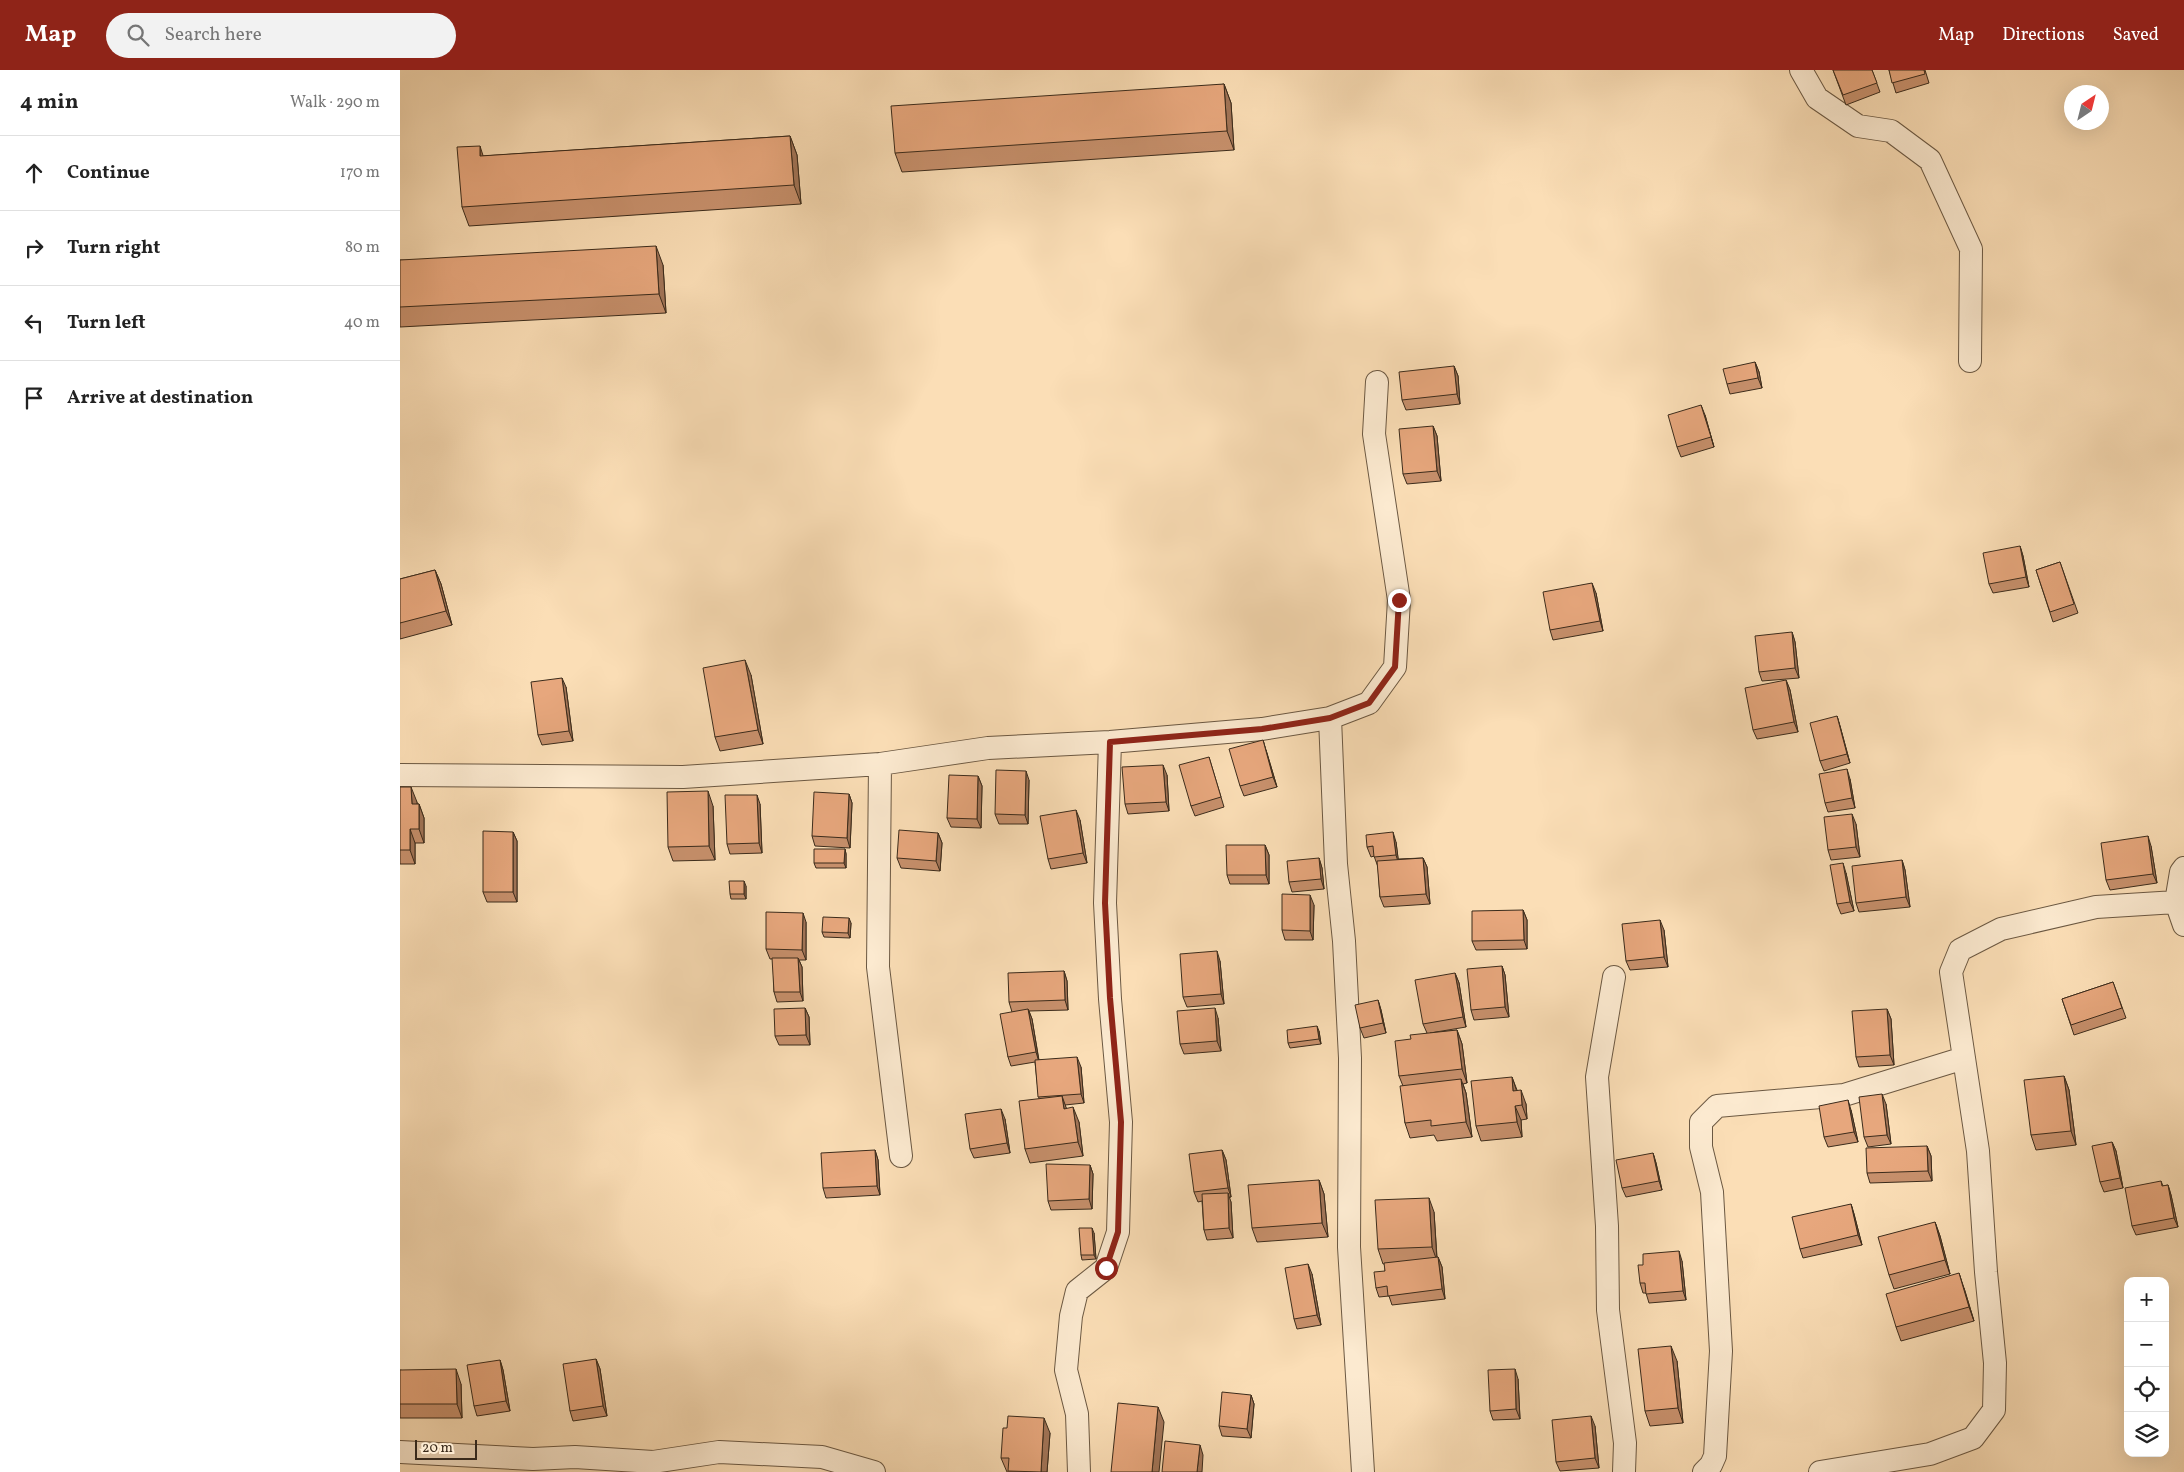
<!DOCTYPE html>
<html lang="en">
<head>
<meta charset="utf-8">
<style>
	body { margin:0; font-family:Vollkorn,serif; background:#f2f2f2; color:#222 }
	.controls { position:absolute; right:15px; bottom:15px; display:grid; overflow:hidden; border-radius:10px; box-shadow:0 5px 20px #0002 }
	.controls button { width:45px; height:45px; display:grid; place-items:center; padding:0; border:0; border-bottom:1px solid #e0e0e0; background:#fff; color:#222; font:25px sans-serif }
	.compass { position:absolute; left:1664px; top:15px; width:45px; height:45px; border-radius:50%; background:#fff; box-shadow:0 5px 20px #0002; rotate:35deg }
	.scale { position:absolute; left:15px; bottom:12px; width:62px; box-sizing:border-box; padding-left:5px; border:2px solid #3b2b1b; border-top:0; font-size:14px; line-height:18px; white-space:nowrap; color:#3b2b1b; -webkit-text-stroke:4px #fcead0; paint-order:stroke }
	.stop { position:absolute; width:15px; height:15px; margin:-11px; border:4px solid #8f2418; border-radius:50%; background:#fff }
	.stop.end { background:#8f2418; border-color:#fff; box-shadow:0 1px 5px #0008 }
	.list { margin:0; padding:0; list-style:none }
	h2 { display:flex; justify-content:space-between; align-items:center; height:65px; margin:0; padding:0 20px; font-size:21px }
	h2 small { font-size:16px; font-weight:400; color:#767676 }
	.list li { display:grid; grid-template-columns:32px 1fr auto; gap:15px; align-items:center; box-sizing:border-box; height:75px; padding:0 20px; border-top:1px solid #e0e0e0 }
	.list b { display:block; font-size:19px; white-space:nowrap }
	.list em { font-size:16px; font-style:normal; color:#767676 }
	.icon { flex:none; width:28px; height:28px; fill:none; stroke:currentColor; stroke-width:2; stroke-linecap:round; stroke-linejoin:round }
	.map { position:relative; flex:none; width:1784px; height:1402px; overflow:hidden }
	header { display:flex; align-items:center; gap:30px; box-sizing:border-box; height:70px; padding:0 25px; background:#8f2418; color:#fff }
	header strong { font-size:24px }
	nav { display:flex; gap:28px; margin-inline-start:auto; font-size:18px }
	.search { width:350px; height:45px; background:#f2f2f2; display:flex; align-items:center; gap:12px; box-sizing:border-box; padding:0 18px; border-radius:28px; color:#767676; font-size:19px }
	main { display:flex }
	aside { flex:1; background:#fff }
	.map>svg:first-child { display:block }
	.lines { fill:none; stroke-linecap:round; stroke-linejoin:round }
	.minor-casing { stroke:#6b5842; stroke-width:24 }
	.minor { stroke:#fcead0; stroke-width:22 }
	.wall { fill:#c7906c; stroke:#3b2b1b }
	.shaded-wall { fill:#a27558; stroke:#3b2b1b }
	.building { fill:#e7a77d; stroke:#3b2b1b }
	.route { stroke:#8f2418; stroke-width:6 }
</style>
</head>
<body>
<header>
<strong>Map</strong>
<div class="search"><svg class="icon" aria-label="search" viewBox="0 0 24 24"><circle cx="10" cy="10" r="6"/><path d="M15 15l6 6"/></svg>Search here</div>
<nav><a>Map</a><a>Directions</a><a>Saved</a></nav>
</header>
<main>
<aside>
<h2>4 min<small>Walk · 290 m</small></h2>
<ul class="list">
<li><svg class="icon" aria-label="ahead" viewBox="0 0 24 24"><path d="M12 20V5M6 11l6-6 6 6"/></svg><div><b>Continue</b></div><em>170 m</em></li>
<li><svg class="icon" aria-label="right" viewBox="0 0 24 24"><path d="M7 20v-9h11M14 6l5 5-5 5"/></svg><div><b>Turn right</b></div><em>80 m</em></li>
<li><svg class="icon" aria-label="left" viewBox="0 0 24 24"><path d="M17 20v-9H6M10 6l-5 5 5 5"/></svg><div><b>Turn left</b></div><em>40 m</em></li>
<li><svg class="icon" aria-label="arrive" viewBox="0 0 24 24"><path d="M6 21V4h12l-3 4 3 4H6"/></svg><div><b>Arrive at destination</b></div></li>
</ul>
</aside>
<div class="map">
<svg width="1784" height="1402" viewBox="0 0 1784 1402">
	<rect width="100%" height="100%" fill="#fbdeb6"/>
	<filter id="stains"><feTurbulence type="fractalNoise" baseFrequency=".004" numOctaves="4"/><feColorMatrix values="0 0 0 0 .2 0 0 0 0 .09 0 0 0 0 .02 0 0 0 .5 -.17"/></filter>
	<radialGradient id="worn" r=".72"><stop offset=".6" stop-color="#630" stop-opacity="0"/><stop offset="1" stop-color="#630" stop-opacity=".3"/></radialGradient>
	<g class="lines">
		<defs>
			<path id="minor" d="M1401 0 1417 28 1458 56 1491 61 1530 90 1571 179 1570 291
				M930 648 936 794 944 871 950 988 949 1177 963 1402
				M480 694 478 897 501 1086
				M0 705 283 707 480 694 588 678 710 672 862 659 930 648 969 633 995 597 999 530 974 364 977 312
				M1784 798 1781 802 1776 832 1784 855
				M1214 907 1197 1007 1207 1156 1208 1240 1225 1373 1224 1402
				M0 1382 133 1389 175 1387 253 1392 319 1382 422 1387 474 1402
				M679 1402 677 1344 666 1300 671 1246 677 1221 706 1198 718 1162 721 1052 710 929 705 833 710 672
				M1304 1402 1311 1395 1315 1386 1321 1281 1312 1122 1301 1077V1052L1317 1036 1444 1025 1564 988
				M1420 1402 1530 1384 1573 1368 1594 1340 1595 1293 1586 1202 1578 1081 1551 902 1560 880 1601 859 1696 837 1776 832"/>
		</defs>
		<use href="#minor" class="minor-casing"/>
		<use href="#minor" class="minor"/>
	</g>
	<path class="wall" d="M1433 0H1472L1480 22 1446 35Z
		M1489 0H1525L1529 13 1496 23Z
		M824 14 831 33 834 80 502 102 495 83Z
		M390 66 397 85 401 134 69 156 62 137 83 86Z
		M0 190 263 195 266 243 0 257Z
		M1355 292 1359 302 1362 318 1330 324 1327 314Z
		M1054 296 1058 306 1060 334 1006 340 1002 330Z
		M1305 345 1314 377 1281 387 1277 377Z
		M1033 356 1037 366 1041 411 1007 414 1003 404Z
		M1620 476 1623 486 1629 517 1593 523 1589 514Z
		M1660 492 1678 543 1653 552 1636 500Z
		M35 500 41 514 52 555 0 569V509Z
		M1196 523 1203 561 1153 570 1150 560Z
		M1392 562 1395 572 1399 608 1362 611 1359 602Z
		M351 605 363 674 320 681 315 667Z
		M1386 610 1390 620 1398 662 1357 669 1353 660Z
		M166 617 173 671 142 675 138 665Z
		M1437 646 1440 656 1450 693 1424 701 1420 691Z
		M866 680 877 717 844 726 840 716Z
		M809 687 824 737 795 746 791 736Z
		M767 705 769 741 728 744 725 734Z
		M578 706 582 716 581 758 551 757 547 748Z
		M1450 709 1455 738 1428 742 1425 733Z
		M629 710 628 754H599L595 744Z
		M0 717 17 732V734H19L24 748V773H15V794H0Z
		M449 724 452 733 450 778 415 776 412 766Z
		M360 734 362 783 330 784 327 774Z
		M313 736 315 790 273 791 268 777Z
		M680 750 687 793 651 799 648 789Z
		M1456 754 1460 787 1431 790 1428 780Z
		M113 762 117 771V832H87L83 822Z
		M538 763 542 773 540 801 501 798 497 788Z
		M996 772 998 789 1023 788 1027 797 1030 834 984 837 980 827 978 797 974 786 971 787 967 777Z
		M865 775 869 785V814H830L827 805Z
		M1751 776 1757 813 1710 820 1706 810Z
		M445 779 446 784V798H416L414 793Z
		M919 788 922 798 924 819 892 822 889 812Z
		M1502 790 1505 800 1510 837 1459 842 1456 833Z
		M1446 803 1454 841 1441 844 1437 834Z
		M346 816V829H331L330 824Z
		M914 835 913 870H885L882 860Z
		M1123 840 1127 850V879L1076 880 1072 871Z
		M406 852V890H399L402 897 403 931 377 932 374 922 373 889H370L366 879Z
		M451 853 450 868 424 867 422 862Z
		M1264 860 1268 897 1230 900 1226 891Z
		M820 891 824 934 787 937 783 927Z
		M1102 896 1105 905 1109 947 1074 950 1071 940Z
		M664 901 667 911 668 940 629 941 632 949 639 990 681 997 684 1033 665 1035 666 1038 679 1052 683 1086 630 1093 625 1079 639 1029 635 992 611 996 608 987 612 942 609 932Z
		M1055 903 1059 913 1066 957 1030 963 1057 960 1062 974 1067 1013 1063 1014 1066 1023 1072 1067 1037 1071 1034 1065 1010 1068 1005 1053 1003 1016 999 1006 1011 969 1027 963 1023 954Z
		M1713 912 1726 948 1674 965 1662 929Z
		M978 930 981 940 986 963 964 968 960 958Z
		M405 938 409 947 410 975H379L375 966Z
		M1487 939 1491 949 1494 995 1459 997 1456 987Z
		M818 948 821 981 784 984 780 974Z
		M919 961 921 974 890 978 888 973Z
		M1664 1006 1669 1020 1676 1075 1636 1080 1631 1065Z
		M1112 1007 1117 1020 1126 1034 1127 1049 1121 1050 1122 1067 1081 1071 1076 1056Z
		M1486 1034 1491 1074 1468 1077 1464 1067Z
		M1451 1040 1458 1072 1428 1077 1424 1067Z
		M605 1049 610 1083 574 1088 570 1079Z
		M1712 1072 1716 1081 1723 1118 1704 1122 1700 1112Z
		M1527 1076 1531 1086 1532 1111 1470 1113 1467 1103Z
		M475 1080 478 1090 480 1125 426 1128 423 1118Z
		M822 1080 826 1090 831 1127 829 1128 831 1132 833 1168 807 1170 804 1160 802 1131 798 1132 794 1122Z
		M1253 1083 1256 1093 1262 1120 1226 1127 1222 1118Z
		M690 1095 693 1104 692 1139 651 1140 648 1131Z
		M919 1110 924 1124 928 1167 857 1172 852 1158Z
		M1761 1111 1763 1116 1768 1115 1771 1125 1778 1157 1736 1165 1732 1156Z
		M1451 1134 1454 1144 1462 1175 1403 1188 1400 1179Z
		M1034 1142 1037 1187H1038L1042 1197 1045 1229 992 1235 989 1226 979 1227 976 1218 985 1201V1194H983L978 1179Z
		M1535 1152 1540 1166 1550 1204 1494 1219 1489 1205Z
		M694 1163 696 1189 682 1190 681 1185Z
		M1282 1191 1286 1230 1249 1233 1246 1223H1243L1240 1213Z
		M912 1204 921 1255 897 1259 894 1249Z
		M1564 1218 1574 1251 1501 1271 1496 1257Z
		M196 1289 200 1299 207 1346 173 1351 170 1341Z
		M100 1290 103 1300 110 1341 77 1346 74 1336Z
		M1277 1291 1283 1353 1250 1356 1245 1341Z
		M0 1300 61 1314 62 1348H0Z
		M1118 1309 1120 1349 1093 1350 1090 1341Z
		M851 1325 854 1334 851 1368 822 1366 819 1356Z
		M1195 1356 1199 1398 1160 1401 1156 1392Z
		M650 1363 647 1402H607L601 1388Z"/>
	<path class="shaded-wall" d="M824 14 831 33 834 80 827 61Z
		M390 66 397 85 401 134 394 115Z
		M80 76 86 95 80 86Z
		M256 176 263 195 266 243 259 224Z
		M1355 292 1359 302 1362 318 1358 308Z
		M1054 296 1058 306 1060 334 1057 324Z
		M1301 335 1305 345 1314 377 1311 367Z
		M1033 356 1037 366 1041 411 1037 401Z
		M1620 476 1623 486 1629 517 1626 507Z
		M35 500 41 514 52 555 46 541Z
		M1192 513 1196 523 1203 561 1200 551Z
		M1392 562 1395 572 1399 608 1395 598Z
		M345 590 351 605 363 674 358 660Z
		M162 608 166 617 173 671 169 661Z
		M1386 610 1390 620 1398 662 1394 652Z
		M1437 646 1440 656 1450 693 1447 684Z
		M863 670 866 680 877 717 873 707Z
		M763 695 767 705 769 741 766 732Z
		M1447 699 1450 709 1455 738 1452 728Z
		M626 701 629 710 628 754 625 745Z
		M578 706 582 716 581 758 577 749Z
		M11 717 17 732V748L12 734Z
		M308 721 313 736 315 790 309 776Z
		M449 724 452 733 450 778 447 768Z
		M357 725 360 734 362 783 359 773Z
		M19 734 24 748V773L19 759Z
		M676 740 680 750 687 793 683 783Z
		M1452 744 1456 754 1460 787 1456 777Z
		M10 759 15 773V794L10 780Z
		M113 762 117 771V832L113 822Z
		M993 762 996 772 999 795 996 785Z
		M538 763 542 773 540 801 536 791Z
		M1748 766 1751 776 1757 813 1753 804Z
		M865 775 869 785V814L866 805Z
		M445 779 446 784V798L444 793Z
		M919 788 922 798 924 819 921 809Z
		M1023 788 1027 797 1030 834 1026 824Z
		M1502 790 1505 800 1510 837 1506 827Z
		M1443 793 1446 803 1454 841 1450 832Z
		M344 811 346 816V829L344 824Z
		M910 825 914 835 913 870 910 861Z
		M1123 840 1127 850V879L1124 870Z
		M403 843 406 852V890L402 880Z
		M449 848 451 853 450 868 448 863Z
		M1260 850 1264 860 1268 897 1264 887Z
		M817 881 820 891 824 934 821 924Z
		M398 888 402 897 403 931 400 922Z
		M1102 896 1105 905 1109 947 1105 937Z
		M664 901 667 911 668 940 665 930Z
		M1055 903 1059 913 1066 957 1063 947Z
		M978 930 981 940 986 963 983 953Z
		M405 938 409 947 410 975 406 965Z
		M815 938 818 948 821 981 817 971Z
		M628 939 632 949 639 992 636 982Z
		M1487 939 1491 949 1494 995 1490 985Z
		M917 956 919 961 921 974 919 969Z
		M1057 960 1062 974 1067 1013 1062 999Z
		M677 987 681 997 684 1033 681 1024Z
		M1664 1006 1669 1020 1676 1075 1671 1061Z
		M1112 1007 1117 1022 1113 1021Z
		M1061 1009 1066 1023 1072 1067 1066 1052Z
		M1121 1020 1126 1034 1127 1049 1122 1035Z
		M1482 1024 1486 1034 1491 1074 1487 1065Z
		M662 1026 667 1040 664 1039Z
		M1448 1030 1451 1040 1458 1072 1454 1062Z
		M1115 1036 1121 1050 1122 1067 1117 1052Z
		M673 1037 679 1052 683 1086 678 1072Z
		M601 1039 605 1049 610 1083 607 1073Z
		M1712 1072 1716 1081 1723 1118 1720 1108Z
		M1527 1076 1531 1086 1532 1111 1528 1101Z
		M475 1080 478 1090 480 1125 477 1116Z
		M822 1080 826 1090 831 1127 828 1118Z
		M1253 1083 1256 1093 1262 1120 1259 1111Z
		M690 1095 693 1104 692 1139 689 1129Z
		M919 1110 924 1124 928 1167 922 1153Z
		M1768 1115 1771 1125 1778 1157 1774 1148Z
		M828 1123 831 1132 833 1168 829 1158Z
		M1029 1128 1034 1142 1037 1191 1032 1177Z
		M1451 1134 1454 1144 1462 1175 1458 1165Z
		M1535 1152 1540 1166 1550 1204 1545 1190Z
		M692 1158 694 1163 696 1189 694 1185Z
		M1279 1181 1282 1191 1286 1230 1283 1221Z
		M1038 1187 1042 1197 1045 1229 1042 1219Z
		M908 1194 912 1204 921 1255 917 1245Z
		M1559 1203 1564 1218 1574 1251 1569 1237Z
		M1271 1276 1277 1291 1283 1353 1278 1338Z
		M196 1289 200 1299 207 1346 203 1336Z
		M100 1290 103 1300 110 1341 106 1331Z
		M56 1299 61 1314 62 1348 57 1334Z
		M1115 1299 1118 1309 1120 1349 1116 1339Z
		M851 1325 854 1334 851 1368 847 1359Z
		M758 1337 764 1352 759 1402H752Z
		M1191 1346 1195 1356 1199 1398 1195 1388Z
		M644 1348 650 1363 647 1402H641Z
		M800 1375 803 1385 802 1402H797Z"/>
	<path class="building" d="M1433 0H1472L1477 13 1443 25Z
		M1489 0H1524L1525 4 1492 13Z
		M824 14 827 61 495 83 491 36Z
		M390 66 394 115 62 137 57 77 80 76V86Z
		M256 176 259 224 0 237V190Z
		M1355 292 1358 308 1327 314 1323 299Z
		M1054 296 1057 324 1002 330 999 302Z
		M1301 335 1311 367 1277 377 1268 345Z
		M1033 356 1037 401 1003 404 999 359Z
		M1620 476 1626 507 1589 514 1583 483Z
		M1660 492 1674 534 1650 542 1636 500Z
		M35 500 46 541 0 553V509Z
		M1192 513 1200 551 1150 560 1143 522Z
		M1392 562 1395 598 1359 602 1355 566Z
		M345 590 358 660 315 667 303 598Z
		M162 608 169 661 138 665 131 612Z
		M1386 610 1394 652 1353 660 1345 618Z
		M1437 646 1447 684 1420 691 1410 653Z
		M863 670 873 707 840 716 829 679Z
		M809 687 821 727 791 736 779 695Z
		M763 695 766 732 725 734 722 697Z
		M1447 699 1452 728 1425 733 1419 704Z
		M596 700 626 701 625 745 595 744Z
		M549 705 578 706 577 749 547 748Z
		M0 717H11L12 734H19V759H10V780H0Z
		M308 721 309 776 268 777 267 722Z
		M414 722 449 724 447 768 412 766Z
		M325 725H357L359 773 327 774Z
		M676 740 683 783 648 789 640 746Z
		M1452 744 1456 777 1428 780 1424 747Z
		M499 760 538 763 536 791 497 788Z
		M83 761 113 762V822H83Z
		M993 762 996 785 974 787 973 776 967 777 966 765Z
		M1748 766 1753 804 1706 810 1701 773Z
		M826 775H865L866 805H827Z
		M414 779H445L444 793H414Z
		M919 788 921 809 889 812 887 791Z
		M1023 788 1026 824 980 827 977 791Z
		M1502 790 1506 827 1456 833 1452 796Z
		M1443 793 1450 832 1437 834 1430 795Z
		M329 811H344V824H330Z
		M882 824 910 825V861L882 860Z
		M1123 840 1124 870 1072 871V841Z
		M366 842 403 843 402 880 366 879Z
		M423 847 449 848 448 863 422 862Z
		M1260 850 1264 887 1226 891 1222 854Z
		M817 881 821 924 783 927 780 884Z
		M372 888H398L400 922H374Z
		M1102 896 1105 937 1071 940 1067 899Z
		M664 901 665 930 609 932 608 903Z
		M1055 903 1063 947 1023 954 1015 910Z
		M1713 912 1722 938 1671 955 1662 929Z
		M978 930 983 953 960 958 955 935Z
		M405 938 406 965 375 966 374 939Z
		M815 938 817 971 780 974 777 941Z
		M628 939 636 982 608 987 600 944Z
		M1487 939 1490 985 1456 987 1452 941Z
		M917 956 919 969 888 973 887 960Z
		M1057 960 1062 999 999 1006 995 971 1011 969 1010 965Z
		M677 987 681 1024 638 1027 635 990Z
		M1664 1006 1671 1061 1631 1065 1624 1010Z
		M1112 1007 1113 1021 1121 1020 1122 1035 1115 1036 1117 1052 1076 1056 1071 1011Z
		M1061 1009 1066 1052 1031 1056V1050L1005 1053 1000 1016Z
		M1482 1024 1487 1065 1464 1067 1459 1027Z
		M662 1026 664 1039 673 1037 678 1072 625 1079 619 1031Z
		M1448 1030 1454 1062 1424 1067 1419 1036Z
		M601 1039 607 1073 570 1079 565 1044Z
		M1712 1072 1720 1108 1700 1112 1692 1076Z
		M1527 1076 1528 1101 1467 1103 1466 1078Z
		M475 1080 477 1116 423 1118 421 1083Z
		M822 1080 828 1118 794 1122 789 1084Z
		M1253 1083 1259 1111 1222 1118 1216 1090Z
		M646 1094 690 1095 689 1129 648 1131Z
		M919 1110 922 1153 852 1158 848 1115Z
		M1761 1111 1762 1116 1768 1115 1774 1148 1732 1156 1725 1118Z
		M828 1123 829 1158 804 1160 802 1124Z
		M1029 1128 1032 1177 978 1179 975 1130Z
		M1451 1134 1458 1165 1400 1179 1392 1147Z
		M1535 1152 1545 1190 1489 1205 1478 1167Z
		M679 1158H692L694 1185H681Z
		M1279 1181 1283 1221 1246 1224 1245 1213H1240L1238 1195H1243V1184Z
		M1038 1187 1042 1219 988 1226 987 1216 976 1218 974 1202 985 1201 984 1193Z
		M908 1194 917 1245 894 1249 885 1198Z
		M1559 1203 1569 1237 1496 1257 1486 1224Z
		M1271 1276 1278 1338 1245 1341 1238 1279Z
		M196 1289 203 1336 170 1341 163 1294Z
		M100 1290 106 1331 74 1336 67 1295Z
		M56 1299 57 1334H0V1300Z
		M1115 1299 1116 1339 1090 1341 1088 1300Z
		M822 1322 851 1325 847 1359 819 1356Z
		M718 1333 758 1337 752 1402H711Z
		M608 1346 644 1348 641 1402 608 1401 609 1388H601L603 1358H607Z
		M1191 1346 1195 1388 1156 1392 1152 1350Z
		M765 1371 800 1375 797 1402H762Z"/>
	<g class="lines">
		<path class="route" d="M706 1198 718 1162 721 1052 710 928 705 833 710 672 862 659 930 648 969 633 995 597 999 530"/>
	</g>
	<rect width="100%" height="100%" filter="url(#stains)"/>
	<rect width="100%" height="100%" fill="url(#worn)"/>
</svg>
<div class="controls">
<button>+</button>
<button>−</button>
<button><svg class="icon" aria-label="locate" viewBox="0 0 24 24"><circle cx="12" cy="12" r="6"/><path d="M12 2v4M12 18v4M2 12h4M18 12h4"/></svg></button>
<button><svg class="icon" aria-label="layers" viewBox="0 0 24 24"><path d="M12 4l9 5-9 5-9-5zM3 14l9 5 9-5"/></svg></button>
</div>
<svg class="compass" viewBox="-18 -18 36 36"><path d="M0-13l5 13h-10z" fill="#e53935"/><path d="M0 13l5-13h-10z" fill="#767676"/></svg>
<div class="scale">20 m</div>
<div class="stop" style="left:706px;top:1198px"></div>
<div class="stop end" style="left:999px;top:530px"></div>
</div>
</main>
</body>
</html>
